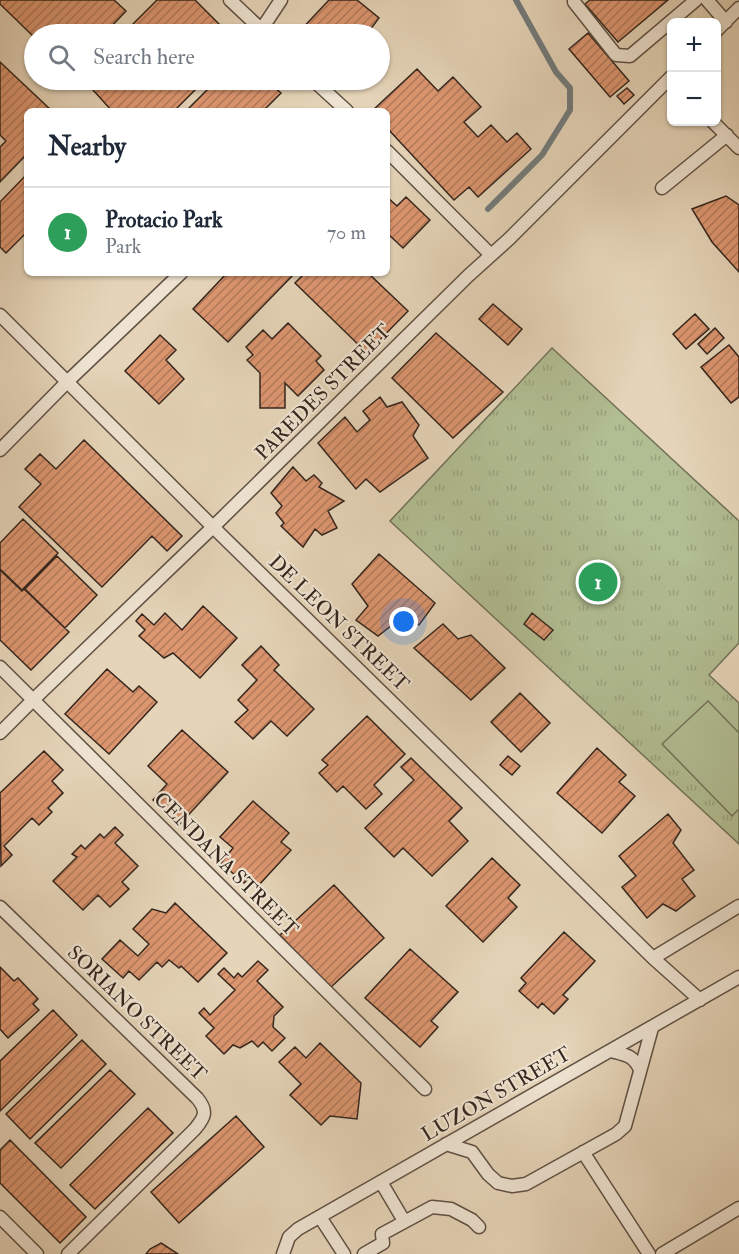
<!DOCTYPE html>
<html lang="en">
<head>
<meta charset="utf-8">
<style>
	body { margin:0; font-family:"IM FELL Double Pica",serif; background:#f6f6f7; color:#1f2937 }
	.controls { position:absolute; right:18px; top:18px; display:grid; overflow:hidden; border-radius:9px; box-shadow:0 2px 4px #0004 }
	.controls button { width:54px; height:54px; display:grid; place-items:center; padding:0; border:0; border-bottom:2px solid #e0e1e3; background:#fff; color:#1f2937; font:30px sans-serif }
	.you { position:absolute; left:404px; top:622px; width:21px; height:21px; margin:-15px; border:4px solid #fff; border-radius:50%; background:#1a73e8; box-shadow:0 0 0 9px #1a73e833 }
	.badge { display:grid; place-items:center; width:39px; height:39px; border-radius:50%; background:#1a73e8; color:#fff; font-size:20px; font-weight:700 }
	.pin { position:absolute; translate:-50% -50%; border:3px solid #fff; box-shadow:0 2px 6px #0006 }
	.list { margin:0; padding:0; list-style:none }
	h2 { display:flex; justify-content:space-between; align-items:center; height:78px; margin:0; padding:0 24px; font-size:26px }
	h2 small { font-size:20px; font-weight:400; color:#747a83 }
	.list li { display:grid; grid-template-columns:39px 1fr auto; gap:18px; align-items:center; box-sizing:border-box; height:90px; padding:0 24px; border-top:2px solid #e0e1e3 }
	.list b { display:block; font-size:22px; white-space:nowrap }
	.list p { margin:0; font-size:20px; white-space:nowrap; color:#747a83 }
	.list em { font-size:20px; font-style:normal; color:#747a83 }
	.icon { flex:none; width:33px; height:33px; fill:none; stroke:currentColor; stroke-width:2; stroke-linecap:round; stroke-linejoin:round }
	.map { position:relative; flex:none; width:739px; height:1254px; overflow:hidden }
	.search { position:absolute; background:#fff; box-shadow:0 2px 4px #0004; left:24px; top:24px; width:366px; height:66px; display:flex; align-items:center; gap:15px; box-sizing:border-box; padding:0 21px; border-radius:33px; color:#747a83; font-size:22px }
	.panel { position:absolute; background:#fff; box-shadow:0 2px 4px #0004; left:24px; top:108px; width:366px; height:168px; border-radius:9px }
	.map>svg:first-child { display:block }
	.park { fill:url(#park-tufts); stroke:#727158; stroke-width:1.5 }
	.pitch { fill:#b1bd92; stroke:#727158; stroke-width:1.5 }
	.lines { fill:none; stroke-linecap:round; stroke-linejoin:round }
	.stream { stroke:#727b7c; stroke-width:6 }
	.building { fill:url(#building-hatch); stroke:#34251d; stroke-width:1.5 }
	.service-casing { stroke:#605144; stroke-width:15 }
	.service { stroke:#eee3d1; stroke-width:12 }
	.labels { text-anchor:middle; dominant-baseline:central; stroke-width:4.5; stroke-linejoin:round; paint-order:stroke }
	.street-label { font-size:20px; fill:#34251d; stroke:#eee3d1 }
</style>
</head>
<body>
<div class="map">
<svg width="739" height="1254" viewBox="0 0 739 1254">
	<defs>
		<pattern id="park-tufts" width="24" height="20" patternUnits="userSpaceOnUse" patternTransform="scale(1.5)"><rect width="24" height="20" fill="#b1bd92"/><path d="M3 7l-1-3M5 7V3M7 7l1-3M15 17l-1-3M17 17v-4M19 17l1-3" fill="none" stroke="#99a27d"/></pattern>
		<pattern id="building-hatch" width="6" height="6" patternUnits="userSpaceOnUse" patternTransform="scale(1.5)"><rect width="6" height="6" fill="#dc9670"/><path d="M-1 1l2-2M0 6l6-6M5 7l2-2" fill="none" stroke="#b37a5b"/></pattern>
	</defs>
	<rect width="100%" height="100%" fill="#e5d4b8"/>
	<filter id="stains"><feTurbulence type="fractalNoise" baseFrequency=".00333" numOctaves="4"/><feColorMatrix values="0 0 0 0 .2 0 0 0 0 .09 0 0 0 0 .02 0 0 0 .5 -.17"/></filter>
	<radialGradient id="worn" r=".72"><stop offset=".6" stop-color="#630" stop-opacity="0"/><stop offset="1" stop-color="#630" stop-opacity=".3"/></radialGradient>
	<path class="park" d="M552 348 739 521V643L709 675 739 703V844L390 521Z"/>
	<path class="pitch" d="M708 701 739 733V809L732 816 662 744Z"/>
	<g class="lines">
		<path class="stream" d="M488 209 542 155 570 110V88L556 72 516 0"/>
	</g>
	<path class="building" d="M0 0H114L126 11 104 34H52L48 31 45 34H34V37L0 4Z
		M157 0H195L229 34H123Z
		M329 0H357L379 18 367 34H297Z
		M590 0H668L618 42 585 4Z
		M588 33 629 81 610 97 569 49Z
		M0 62 52 111H27V154L0 182V147L6 141 0 135Z
		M417 69 438 91 453 77 481 107 464 122 478 137 491 125 507 142 517 133 531 149 478 197 469 187 454 200 387 128V111H372Z
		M84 80H205L174 111H112Z
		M217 80H266L281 93 263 111H186Z
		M627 88 634 95 624 104 617 96Z
		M27 174V232L6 253 0 247V202Z
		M726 196 739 205V272L712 242 692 209Z
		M387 197 397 206 406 197 430 220 403 248 387 233Z
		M227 273H295L228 342 193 309Z
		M305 273H368L408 311 367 353 295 283Z
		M493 304 522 329 508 345 479 319Z
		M695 314 709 329 686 349 673 334Z
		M288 323 321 356 316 361 324 370 298 396 285 383V408H260V373L247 360 253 355 246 347 263 330 272 339Z
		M715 328 724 338 707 354 698 344Z
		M436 333 503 392 453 438 392 378Z
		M160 335 176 350 166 360 184 379 159 404 125 371Z
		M729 345 739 357V397L731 403 701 367Z
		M380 397 387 407 402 402 419 425 413 436 428 458 380 492 366 479 356 489 318 443 345 417 357 432 370 420 363 411Z
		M84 440 182 536 167 551 152 536 102 587 19 507 41 484 25 469 40 454 56 469Z
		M293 467 306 481 314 475 322 483 319 487 344 501 328 511 337 528 322 535 315 529 303 547 281 526 284 523 276 513 282 506 271 493Z
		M23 519 58 553 22 590 0 569V543Z
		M379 554 435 603 419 625 405 615 378 636 356 620 368 606 352 584Z
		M57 556 97 595 65 628 25 589Z
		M0 570 22 591 24 589 69 632 31 670 0 640Z
		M203 606 237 638 200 678 173 653 164 658 139 636 145 630 136 621 142 614 154 625 165 613 182 630Z
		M532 613 553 630 544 640 524 624Z
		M443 624 458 639 471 635 505 668 471 700 414 648Z
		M261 646 279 665 274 670 314 709 287 736 271 721 253 739 235 722 248 710 238 700 257 680 242 665Z
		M107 669 133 692 139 686 157 702 109 754 65 714Z
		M520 693 550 723 521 752 491 722Z
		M367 716 405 754 374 785 382 794 366 809 343 786 337 792 319 773 328 765 322 760Z
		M182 730 228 772 180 824 153 800 167 784 148 766Z
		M597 748 626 775 619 782 635 796 602 833 557 793Z
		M44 751 63 770 52 781 63 793 48 808 52 812 39 825 32 818 4 846 12 855 1 866 0 793Z
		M508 756 520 766 512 775 500 765Z
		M411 758 462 808 449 821 468 841 432 876 403 848 394 857 365 828 414 780 401 767Z
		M253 801 289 833 281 842 291 850 259 885 250 877 244 883 221 863 233 848 220 837Z
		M668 814 681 830 673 843 694 870 682 879 695 896 676 911 663 904 647 918 622 887 636 876 619 856Z
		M115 827 123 835 115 843 138 866 122 882 129 889 110 907 98 895 83 910 53 881 77 857 72 854 81 845 85 849 100 834 104 838Z
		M492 858 520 885 508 898 517 907 483 942 446 906Z
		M334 885 384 938 330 988 280 935Z
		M175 903 227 953 198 982 181 966 179 968 169 960 162 967 157 962 139 980 129 971 123 978 102 959 120 940 138 956 149 944 133 929 152 909 166 913Z
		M564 932 595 961 563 995 568 999 554 1014 542 1003 538 1008 519 991 526 983 521 978Z
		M410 949 458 992 431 1021 438 1027 420 1047 365 998Z
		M258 961 268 970 257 981 283 1007 274 1016 273 1027 285 1038 272 1051 263 1042 258 1047 252 1041 240 1048 233 1045 224 1054 206 1036 214 1028 199 1013 204 1008 210 1015 235 990 218 974 224 968 234 978 238 973 242 977Z
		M0 967 14 981 18 978 38 999 33 1004 39 1010 8 1038 0 1029Z
		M53 1010 77 1035 0 1111V1061Z
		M82 1040 106 1064 30 1139 6 1114Z
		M320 1043 361 1083 357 1119 330 1116 321 1125 290 1095 301 1084 279 1062 295 1047 306 1058Z
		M110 1070 135 1094 61 1168 35 1143Z
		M148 1108 173 1133 95 1209 70 1185Z
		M236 1116 264 1147 179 1223 151 1192Z
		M10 1140 86 1217 60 1243 0 1183V1150Z
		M161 1243 178 1254H146L150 1249Z"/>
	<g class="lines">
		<defs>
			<path id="service" d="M230 0 266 34
				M574 0V2L616 55 630 56 696 0
				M707 0 726 22
				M261 30 281 0
				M716 31 739 8
				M313 80 347 111
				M713 122 739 148
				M387 151 491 255
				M662 188 727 135
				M0 315 213 527 653 958 700 1000
				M0 450 67 382 181 273
				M0 667 425 1089
				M0 733 33 700 213 527 468 276 509 239 672 76
				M0 907 197 1098C208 1111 205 1117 195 1129L68 1254
				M653 958 739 906
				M611 1051C625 1055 634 1055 640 1070
				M446 1144 472 1152 488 1174 498 1183 512 1186 526 1184 616 1134 625 1126 652 1028
				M583 1152 649 1254
				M381 1182 404 1221
				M0 1217 37 1254
				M320 1217 344 1254
				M283 1254 289 1237 298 1229 739 977
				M364 1254 383 1243 382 1234 432 1207 451 1209 472 1220 479 1227
				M662 1254 739 1208"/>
		</defs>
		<use href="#service" class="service-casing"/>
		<use href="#service" class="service"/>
	</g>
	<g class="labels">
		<g class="street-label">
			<text transform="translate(323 392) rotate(-45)">PAREDES STREET</text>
			<text transform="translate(339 623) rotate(44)">DE LEON STREET</text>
			<text transform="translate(226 864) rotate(45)">CENDANA STREET</text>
			<text transform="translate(137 1013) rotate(44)">SORIANO STREET</text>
			<text transform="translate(496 1094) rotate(-30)">LUZON STREET</text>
		</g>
	</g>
	<rect width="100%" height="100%" filter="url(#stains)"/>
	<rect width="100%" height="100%" fill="url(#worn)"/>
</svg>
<div class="controls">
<button>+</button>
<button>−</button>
</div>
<div class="you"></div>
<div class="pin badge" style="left:598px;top:582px;background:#2e9e5b">1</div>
<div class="search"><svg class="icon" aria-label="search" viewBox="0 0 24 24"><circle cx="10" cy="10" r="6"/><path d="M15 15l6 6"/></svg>Search here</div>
<section class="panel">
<h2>Nearby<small></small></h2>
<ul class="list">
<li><span class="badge" style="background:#2e9e5b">1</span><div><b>Protacio Park</b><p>Park</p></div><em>70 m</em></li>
</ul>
</section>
</div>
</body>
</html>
